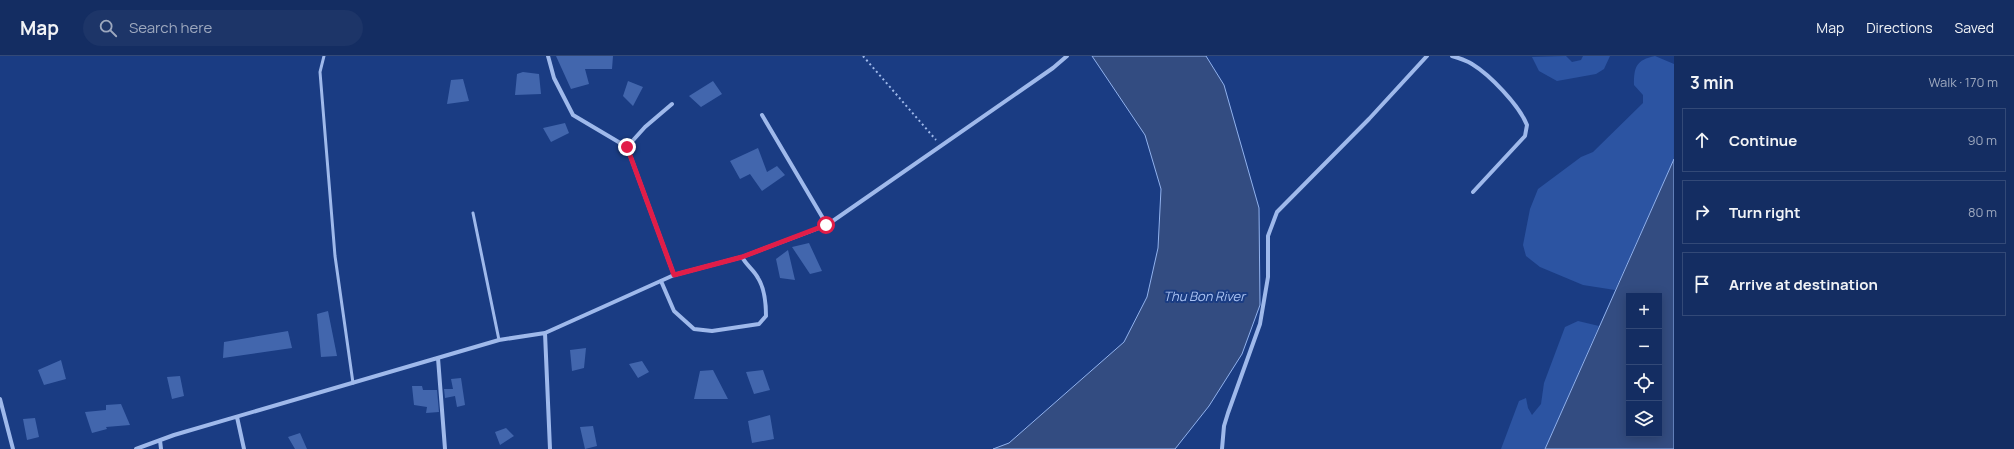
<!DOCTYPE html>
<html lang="en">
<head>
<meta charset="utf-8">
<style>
	body { margin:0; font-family:Manrope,sans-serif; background:#1d3568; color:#f1f3f6 }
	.controls { position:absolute; right:12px; bottom:12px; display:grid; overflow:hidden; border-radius:0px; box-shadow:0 2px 10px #0003 }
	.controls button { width:36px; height:36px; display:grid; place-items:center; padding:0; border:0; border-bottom:1px solid #334977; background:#142d62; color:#f1f3f6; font:20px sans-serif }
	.stop { position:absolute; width:12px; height:12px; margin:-9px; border:3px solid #e11d48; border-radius:50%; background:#fff }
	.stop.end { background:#e11d48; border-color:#fff; box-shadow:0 1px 4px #0008 }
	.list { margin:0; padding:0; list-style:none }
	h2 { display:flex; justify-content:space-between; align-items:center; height:52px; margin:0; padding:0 16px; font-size:17px }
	h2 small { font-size:13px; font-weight:400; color:#9da8be }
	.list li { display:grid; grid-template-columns:26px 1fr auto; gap:12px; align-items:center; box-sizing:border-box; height:64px; margin:0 8px 8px; padding:0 8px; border:1px solid #334977; border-radius:0px }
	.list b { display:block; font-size:15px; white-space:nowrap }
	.list em { font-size:13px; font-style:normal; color:#9da8be }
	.icon { flex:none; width:22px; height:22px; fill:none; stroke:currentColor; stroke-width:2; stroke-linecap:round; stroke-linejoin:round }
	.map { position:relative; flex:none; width:1674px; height:393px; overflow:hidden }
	header { display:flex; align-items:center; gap:24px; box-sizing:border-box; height:56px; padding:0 20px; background:#142d62; border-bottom:1px solid #334977 }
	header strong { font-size:19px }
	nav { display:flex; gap:22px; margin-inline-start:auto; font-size:14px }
	.search { width:280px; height:36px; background:#1d3568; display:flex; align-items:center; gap:10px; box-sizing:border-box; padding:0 14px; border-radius:22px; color:#9da8be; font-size:15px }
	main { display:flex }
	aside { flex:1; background:#142d62 }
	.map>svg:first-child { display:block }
	.green { fill:#2c54a2 }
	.water { fill:#334c81; stroke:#91b2ee; fill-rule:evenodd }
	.building { fill:#4266ad }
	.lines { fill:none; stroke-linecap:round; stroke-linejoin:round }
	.path { stroke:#9fb9eb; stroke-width:2; stroke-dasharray:2 3; stroke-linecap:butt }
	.lane { stroke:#9fb9eb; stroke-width:3 }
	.street { stroke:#9fb9eb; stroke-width:4 }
	.route { stroke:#e11d48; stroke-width:5 }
	.labels { text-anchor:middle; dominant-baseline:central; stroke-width:4; stroke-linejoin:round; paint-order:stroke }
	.water-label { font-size:13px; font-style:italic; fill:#aac3f3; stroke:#1a3c83 }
</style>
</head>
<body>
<header>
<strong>Map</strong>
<div class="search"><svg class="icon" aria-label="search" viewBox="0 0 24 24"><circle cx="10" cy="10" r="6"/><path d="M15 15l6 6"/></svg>Search here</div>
<nav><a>Map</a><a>Directions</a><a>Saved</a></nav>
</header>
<main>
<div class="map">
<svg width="1674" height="393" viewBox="0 0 1674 393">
	<rect width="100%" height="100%" fill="#1a3c83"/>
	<path class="green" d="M1566 0 1572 6 1581 4 1583 0H1610L1604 13 1596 18 1557 25 1539 15 1532 1Z
		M1655 0 1674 8V103L1615 234 1583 229 1540 211 1526 200 1523 189 1530 153 1538 133 1581 101 1593 96 1643 47V39L1634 29C1634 11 1636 4 1655 0Z
		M1578 265 1599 270 1545 393H1501L1519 345 1526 342 1528 352 1532 359 1541 348 1544 327 1565 271Z"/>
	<path class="water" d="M1092 0H1206L1224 29 1259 152 1260 249 1242 298 1209 350 1175 393H993L1009 387 1124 286 1147 241 1158 192 1161 133 1145 79Z
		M1674 103V393H1545ZM1629 240H1659V378H1629Z"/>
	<path class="building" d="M556 0H613L612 13H585L589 28 571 33Z
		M523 16 539 18 541 38 515 39 517 18Z
		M463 23 469 45 447 48 451 24Z
		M628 25 643 31 633 50 623 40Z
		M713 25 722 38 701 51 689 40Z
		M565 67 569 77 551 86 543 72Z
		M758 92 767 116 777 110 785 119 762 135 750 118 740 123 730 105Z
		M809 187 822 215 810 218 792 191Z
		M788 194 795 224 780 222 776 203Z
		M328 255 337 300 321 301 317 258Z
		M288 275 292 292 223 302 224 286Z
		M586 292 584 312 572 315 570 294Z
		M61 304 66 323 44 329 38 314Z
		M642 305 649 316 638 322 629 308Z
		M713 314 728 343H694L700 315Z
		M763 314 770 334 754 338 746 316Z
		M180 320 184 340 172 343 167 321Z
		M461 322 465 349 457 351 455 340 445 342 444 333H453L451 323Z
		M412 330H422L423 334H437L439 356 426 357 427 351 414 349Z
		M121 348 130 369 106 371 107 373 92 377 85 356 106 354V349Z
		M770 359 774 383 752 387 748 365Z
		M35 362 39 381 27 384 23 363Z
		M593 370 597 390 585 393 580 371Z
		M506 372 514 380 500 389 495 376Z
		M300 377 307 393H295L288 381Z"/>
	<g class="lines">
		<path class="path" d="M863 0 936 84"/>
		<path class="lane" d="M324 0 320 16 335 200 353 327
			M473 157 499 284"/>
		<path class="street" d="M548 0 554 22 573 59 627 91 674 219
			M1452 0C1459 2 1466 4 1472 8 1490 19 1519 49 1527 69L1525 80 1473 136
			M762 59 827 169
			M627 91 645 71 672 48
			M661 225 674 255 694 273 712 275 759 268 766 260C766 247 765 233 758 222 754 214 747 210 742 201
			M545 277 550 393
			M438 302 445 393
			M0 343 13 393
			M237 361 244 393
			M160 384 161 393
			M136 393 174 379 499 284 545 277 674 219 742 201 827 169 1053 12 1067 0
			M1222 393 1224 370 1228 357 1260 268 1268 221V180L1277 156 1369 63 1427 0"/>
	</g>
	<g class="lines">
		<path class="route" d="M627 91 674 219 742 201 826 169"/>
	</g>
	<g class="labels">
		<g class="water-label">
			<text x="1204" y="240">Thu Bon River</text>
		</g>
	</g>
</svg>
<div class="controls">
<button>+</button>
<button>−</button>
<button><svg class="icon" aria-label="locate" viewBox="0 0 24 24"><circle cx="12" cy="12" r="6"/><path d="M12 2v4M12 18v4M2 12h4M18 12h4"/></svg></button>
<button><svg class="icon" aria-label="layers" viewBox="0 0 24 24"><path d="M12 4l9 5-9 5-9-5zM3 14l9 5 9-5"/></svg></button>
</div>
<div class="stop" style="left:826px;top:169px"></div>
<div class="stop end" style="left:627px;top:91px"></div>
</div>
<aside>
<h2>3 min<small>Walk · 170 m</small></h2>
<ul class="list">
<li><svg class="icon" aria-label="ahead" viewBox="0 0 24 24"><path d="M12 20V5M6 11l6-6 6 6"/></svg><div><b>Continue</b></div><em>90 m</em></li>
<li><svg class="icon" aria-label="right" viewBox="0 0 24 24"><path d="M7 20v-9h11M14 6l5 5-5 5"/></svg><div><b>Turn right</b></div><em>80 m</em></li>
<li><svg class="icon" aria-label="arrive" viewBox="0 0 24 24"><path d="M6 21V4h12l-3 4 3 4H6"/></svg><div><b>Arrive at destination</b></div></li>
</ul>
</aside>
</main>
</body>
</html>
